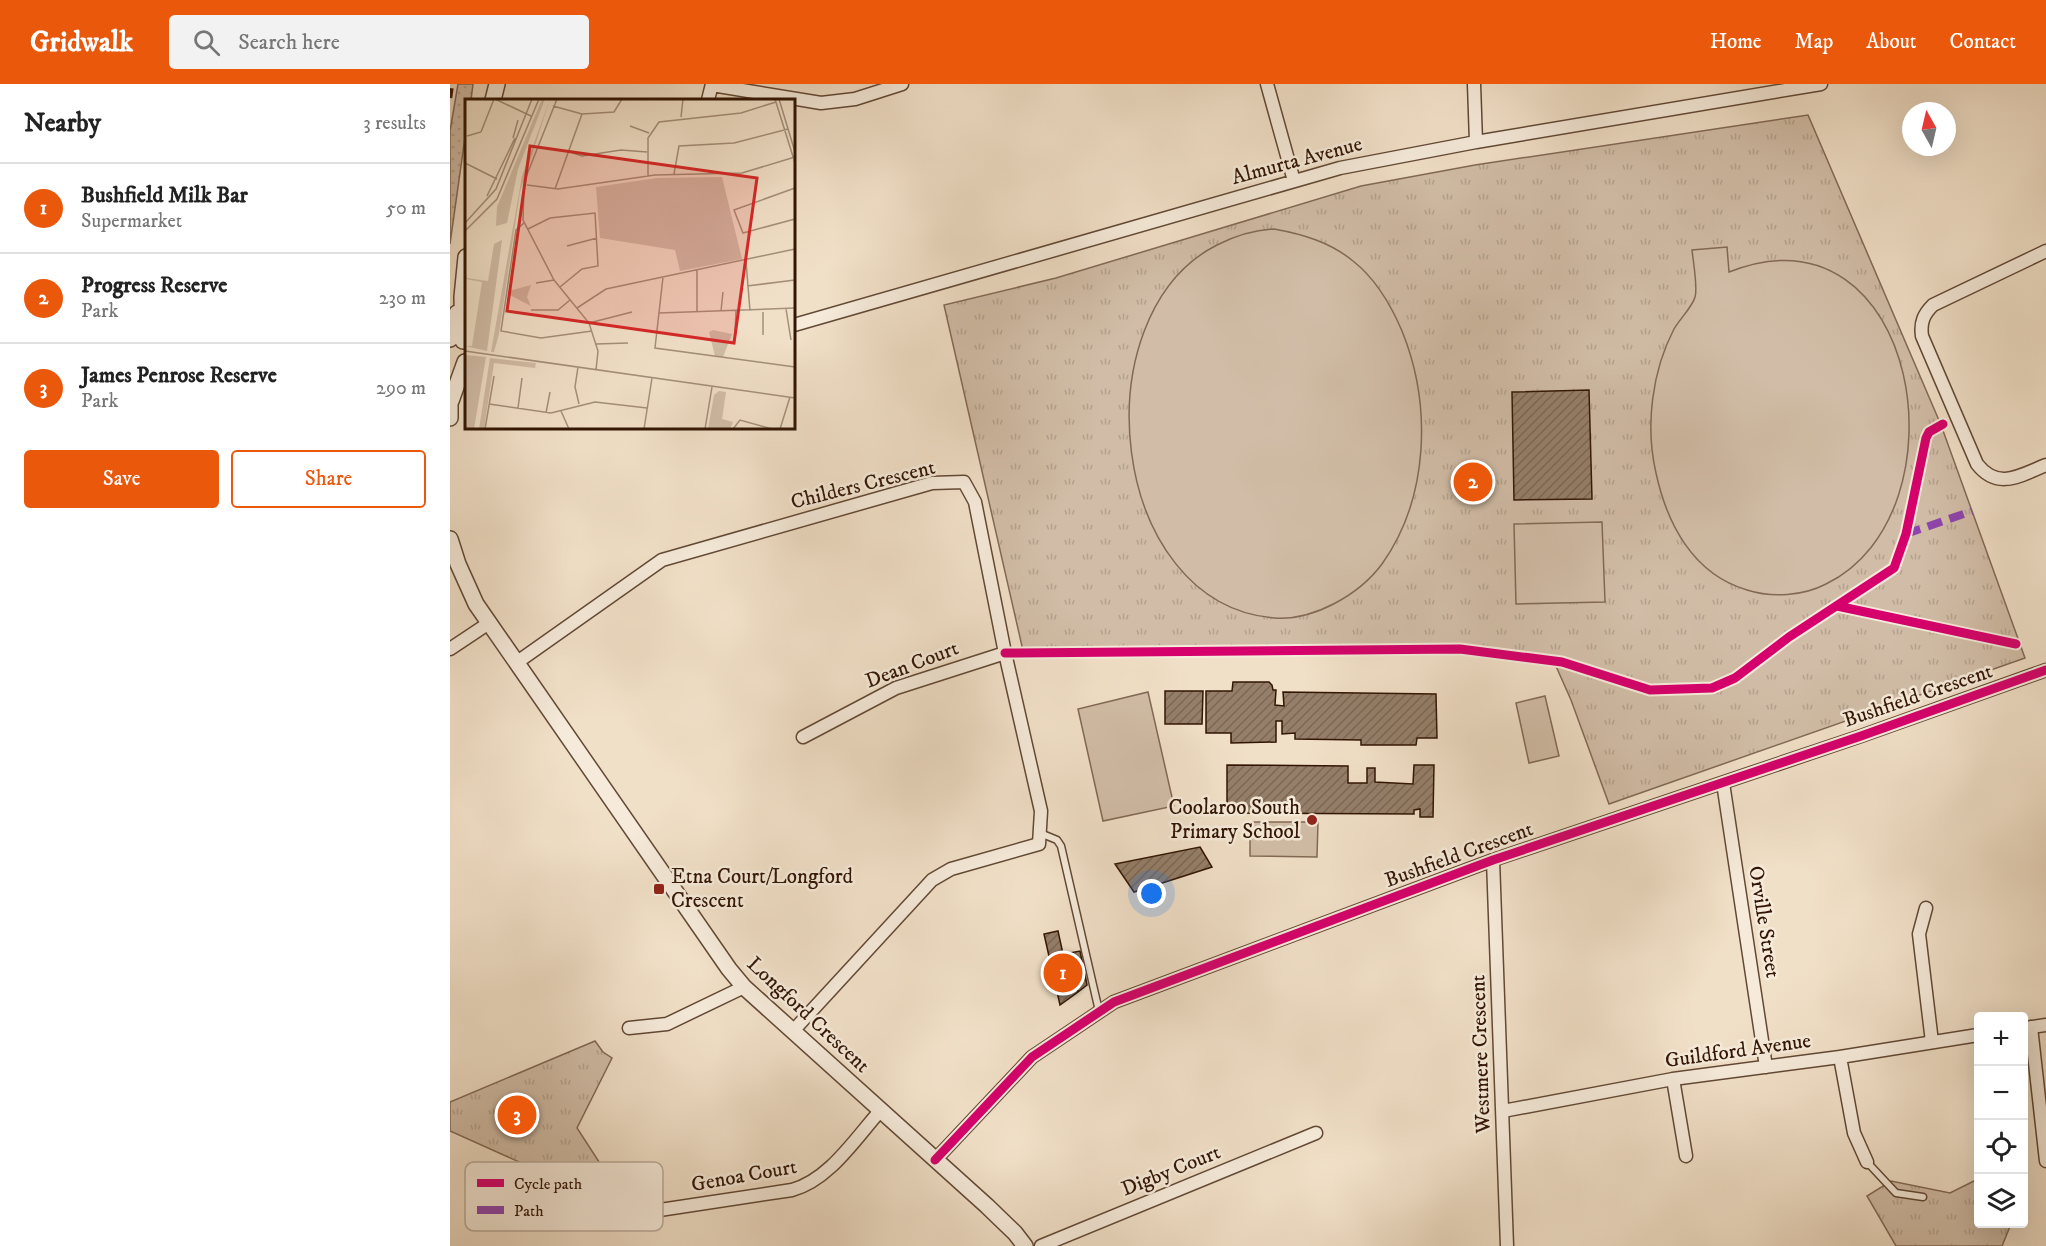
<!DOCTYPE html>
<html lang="en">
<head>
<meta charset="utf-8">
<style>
	body { margin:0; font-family:"IM FELL DW Pica",serif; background:#f2f2f2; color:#222 }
	.controls { position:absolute; right:18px; bottom:18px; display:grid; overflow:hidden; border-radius:6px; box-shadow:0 6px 24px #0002 }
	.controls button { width:54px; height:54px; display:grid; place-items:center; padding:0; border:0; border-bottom:2px solid #e0e0e0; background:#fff; color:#222; font:30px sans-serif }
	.compass { position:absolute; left:1452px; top:18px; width:54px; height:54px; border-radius:50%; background:#fff; box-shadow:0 6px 24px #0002; rotate:352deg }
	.you { position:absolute; left:702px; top:810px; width:21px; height:21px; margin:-15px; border:4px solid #fff; border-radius:50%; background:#1a73e8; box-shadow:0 0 0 9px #1a73e833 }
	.badge { display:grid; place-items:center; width:39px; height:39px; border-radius:50%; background:#ea580c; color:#fff; font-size:20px; font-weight:700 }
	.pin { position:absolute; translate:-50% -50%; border:3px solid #fff; box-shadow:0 2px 6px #0006 }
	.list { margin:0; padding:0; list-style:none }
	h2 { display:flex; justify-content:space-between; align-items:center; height:78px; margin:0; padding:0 24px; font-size:26px }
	h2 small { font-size:20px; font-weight:400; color:#767676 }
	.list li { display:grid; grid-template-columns:39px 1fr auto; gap:18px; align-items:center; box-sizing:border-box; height:90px; padding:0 24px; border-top:2px solid #e0e0e0 }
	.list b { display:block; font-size:22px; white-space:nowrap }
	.list p { margin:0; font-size:20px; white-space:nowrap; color:#767676 }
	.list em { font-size:20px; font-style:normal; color:#767676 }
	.actions { display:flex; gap:12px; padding:18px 24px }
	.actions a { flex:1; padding:14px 0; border:2px solid #ea580c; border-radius:6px; text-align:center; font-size:21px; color:#ea580c }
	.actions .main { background:#ea580c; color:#fff }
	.icon { flex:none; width:33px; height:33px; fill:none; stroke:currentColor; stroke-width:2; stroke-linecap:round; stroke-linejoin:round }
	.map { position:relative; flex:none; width:1596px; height:1162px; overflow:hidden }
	header { display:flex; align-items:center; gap:36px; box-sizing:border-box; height:84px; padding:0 30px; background:#ea580c; color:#fff }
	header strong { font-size:28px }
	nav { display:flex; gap:33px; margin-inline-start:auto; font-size:21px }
	.search { width:420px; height:54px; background:#f2f2f2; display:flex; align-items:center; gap:15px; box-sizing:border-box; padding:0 21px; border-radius:6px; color:#767676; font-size:22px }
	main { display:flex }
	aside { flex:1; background:#fff }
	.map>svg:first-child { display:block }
	.grass { fill:url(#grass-dots); stroke:#826956; stroke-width:1.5 }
	.park { fill:url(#park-tufts); stroke:#826956; stroke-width:1.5 }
	.pitch { fill:#d1bda7; stroke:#826956; stroke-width:1.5 }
	.building { fill:url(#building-hatch); stroke:#321504; stroke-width:1.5 }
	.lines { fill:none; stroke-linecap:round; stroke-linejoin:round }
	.service-casing { stroke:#624835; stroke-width:9 }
	.minor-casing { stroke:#624835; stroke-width:15 }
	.tertiary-casing { stroke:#624835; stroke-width:18 }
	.service { stroke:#f6ebdb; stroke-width:6 }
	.minor { stroke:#f6ebdb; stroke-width:12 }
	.tertiary { stroke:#f6ebdb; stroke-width:15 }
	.rail { stroke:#321504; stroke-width:4.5; stroke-dasharray:10 10; stroke-linecap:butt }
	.quiet { stroke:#8e44ad; stroke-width:8; stroke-dasharray:15 8; stroke-linecap:butt }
	.cycleway-casing { stroke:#f6ebdb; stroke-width:13 }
	.cycleway { stroke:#d6006c; stroke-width:9 }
	.poi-dot { fill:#8f2418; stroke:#f6ebdb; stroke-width:2 }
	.labels { text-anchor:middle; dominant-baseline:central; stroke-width:5; stroke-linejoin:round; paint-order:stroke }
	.street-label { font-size:21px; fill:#321504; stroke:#f6ebdb }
	.poi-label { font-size:21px; fill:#321504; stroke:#f6ebdb; text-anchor:end }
	.inset-road { fill:none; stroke:#a58f7a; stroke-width:1.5 }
	.view { fill:#d62828; fill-opacity:0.15; stroke:#d62828; stroke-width:3 }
	.inset-edge { fill:none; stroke:#321504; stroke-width:3 }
	.key { fill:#f6ebdb; stroke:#bbab9a; stroke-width:1.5 }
	.key-label { font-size:16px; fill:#321504 }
</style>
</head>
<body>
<header>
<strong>Gridwalk</strong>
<div class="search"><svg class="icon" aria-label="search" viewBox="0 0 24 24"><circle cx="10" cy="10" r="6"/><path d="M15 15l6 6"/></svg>Search here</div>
<nav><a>Home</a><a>Map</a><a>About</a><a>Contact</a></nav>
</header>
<main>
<aside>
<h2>Nearby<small>3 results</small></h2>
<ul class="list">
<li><span class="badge">1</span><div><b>Bushfield Milk Bar</b><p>Supermarket</p></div><em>50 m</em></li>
<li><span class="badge">2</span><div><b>Progress Reserve</b><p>Park</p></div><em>230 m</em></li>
<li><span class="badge">3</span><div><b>James Penrose Reserve</b><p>Park</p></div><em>290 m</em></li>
</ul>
<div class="actions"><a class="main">Save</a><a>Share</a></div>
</aside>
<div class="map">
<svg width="1596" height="1162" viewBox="0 0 1596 1162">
	<defs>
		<pattern id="grass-dots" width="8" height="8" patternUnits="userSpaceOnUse" patternTransform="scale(1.5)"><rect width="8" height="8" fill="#d1bda7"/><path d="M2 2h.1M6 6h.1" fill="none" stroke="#b4a28e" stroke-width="1.8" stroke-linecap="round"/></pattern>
		<pattern id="park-tufts" width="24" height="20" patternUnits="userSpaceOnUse" patternTransform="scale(1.5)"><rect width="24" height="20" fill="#d1bda7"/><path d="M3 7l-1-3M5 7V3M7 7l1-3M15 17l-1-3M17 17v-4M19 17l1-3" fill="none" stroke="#b4a28e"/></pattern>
		<pattern id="building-hatch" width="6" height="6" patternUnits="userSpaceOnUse" patternTransform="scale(1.5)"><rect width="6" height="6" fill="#957f6a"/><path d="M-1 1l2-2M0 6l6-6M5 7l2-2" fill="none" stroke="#7a6755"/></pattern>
	</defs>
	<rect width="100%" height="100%" fill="#f1e0c8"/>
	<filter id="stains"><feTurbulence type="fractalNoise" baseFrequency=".00333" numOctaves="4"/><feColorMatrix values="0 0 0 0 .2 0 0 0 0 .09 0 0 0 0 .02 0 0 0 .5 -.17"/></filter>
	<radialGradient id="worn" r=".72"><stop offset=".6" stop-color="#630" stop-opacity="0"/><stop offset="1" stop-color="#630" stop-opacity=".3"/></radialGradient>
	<path class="grass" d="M8 0H23L21 16H16V46L0 160V47Z"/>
	<path class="park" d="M1358 31 1491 341 1575 574 1159 720 1121 616 1105 580 1017 569 574 571 494 221 606 194 911 102 1025 81Z
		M145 957 153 968 162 974 127 1044 164 1101 145 1112 0 1047V1018Z
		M1528 1095V1140H1561L1552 1162H1446L1417 1112 1441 1097 1500 1109Z"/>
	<path class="pitch" d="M824 145C852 150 880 158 903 177 926 195 941 221 952 247 982 321 979 414 932 480 909 511 863 537 824 534 658 520 629 231 767 161 785 152 803 146 824 145Z
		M1277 163 1279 188C1470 113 1520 430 1376 500 1353 512 1322 514 1297 506 1243 490 1217 440 1206 389 1195 342 1202 287 1224 245 1229 236 1243 222 1245 213 1248 204 1243 176 1242 166Z
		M1152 438 1155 518 1066 520 1064 440Z
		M698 608 724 722 653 737 628 625Z
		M1095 612 1109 672 1079 679 1066 619Z
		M800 738H868L867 773 800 772Z"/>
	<path class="building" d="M1139 306 1142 415 1064 416 1062 308Z
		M783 598H819L822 601 823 606H826L825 621 834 622 833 608 986 610 987 654H967L966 661H911V656L845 655V649L832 650V637H826V658L781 659V649H756V607H782Z
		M715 607H753L752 640H715Z
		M777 681 898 682V699H917V684H925V698L963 700 964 681H984L983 733H970V725L964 726V730L777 729Z
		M750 763 762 783 684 808 665 780Z
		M608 847 613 870 619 869 628 908 610 921 594 850Z
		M630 867 637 901 628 908 619 869Z"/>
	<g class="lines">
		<defs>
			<path id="service" d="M590 749 607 756 611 762 649 927
				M1417 1078 1446 1109 1473 1113"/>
			<path id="minor" d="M817 0 844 97
				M1024 0 1026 58
				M262 1 371 19 405 15 452 0
				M258 16 262 0
				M1596 167 1483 221C1474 230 1470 238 1472 252L1527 380C1548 407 1571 391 1596 381
				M344 241 890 84 1026 58 1371 0
				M0 565 39 539
				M66 579 212 476 482 399 514 398 525 418 555 569 591 727 589 760 501 785 482 796 343 947
				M353 653 446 604 555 569
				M1273 699 1316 983
				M1043 776 1057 1162
				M1476 824 1469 850 1482 958
				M1581 943 1596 1077
				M179 944 217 940 294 903
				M1575 944 1596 941
				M1390 973 1404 1049 1417 1078
				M1223 995 1236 1072
				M1053 1027 1223 995 1390 973 1528 951
				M485 1076 582 973 664 918 1043 776 1411 652 1596 586
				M170 1132 342 1106C379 1096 405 1055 430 1027
				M591 1162 866 1049"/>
			<path id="tertiary" d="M43 16 47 0
				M0 255 7 229
				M13 257 12 213 16 173
				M1 317 15 278
				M0 334V307
				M0 455 8 480 26 520 279 885 294 903 537 1122 565 1149 575 1162"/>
		</defs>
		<use href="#service" class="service-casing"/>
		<use href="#minor" class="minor-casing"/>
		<use href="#tertiary" class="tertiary-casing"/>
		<use href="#service" class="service"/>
		<use href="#minor" class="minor"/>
		<use href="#tertiary" class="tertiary"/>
		<path class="rail" d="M0 14 2 0"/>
		<path class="quiet" d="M1456 450 1522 427"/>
		<defs>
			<path id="cycleway" d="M1387 522 1566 560
				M555 569 1010 565 1112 578 1200 606 1262 604 1285 594 1339 553 1444 484 1456 450 1476 354 1479 348 1493 340
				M485 1076 582 973 664 918 1043 776 1411 652 1596 586"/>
		</defs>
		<use href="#cycleway" class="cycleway-casing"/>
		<use href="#cycleway" class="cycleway"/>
	</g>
	<g class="poi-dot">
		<circle cx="862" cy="736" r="6"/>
		<rect x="203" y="799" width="12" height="12" rx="3"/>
	</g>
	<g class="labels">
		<g class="street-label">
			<text transform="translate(847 77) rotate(-15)">Almurta Avenue</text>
			<text transform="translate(413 401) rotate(-14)">Childers Crescent</text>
			<text transform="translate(462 581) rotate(-21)">Dean Court</text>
			<text transform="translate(1468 612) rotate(-19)">Bushfield Crescent</text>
			<text transform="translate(1009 771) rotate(-20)">Bushfield Crescent</text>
			<text transform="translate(1314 838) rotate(81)">Orville Street</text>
			<text transform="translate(358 931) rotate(43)">Longford Crescent</text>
			<text transform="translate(1288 967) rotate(-8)">Guildford Avenue</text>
			<text transform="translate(1031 970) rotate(-92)">Westmere Crescent</text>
			<text transform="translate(721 1087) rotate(-22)">Digby Court</text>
			<text transform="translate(294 1092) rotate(-10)">Genoa Court</text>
		</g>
		<g class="poi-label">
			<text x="850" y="724">Coolaroo South<tspan x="850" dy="24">Primary School</tspan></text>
			<text x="221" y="793" text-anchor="start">Etna Court/Longford<tspan x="221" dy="24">Crescent</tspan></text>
		</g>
	</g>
	<g transform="translate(15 15)">
		<rect width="330" height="330" fill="#f1e0c8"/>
		<path d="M77 0H80L53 70 42 124 31 127 32 108ZM85 0 55 93 34 235 29 253H26L57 77ZM37 141 22 252 0 247H7L17 183 0 180V172L2 179 23 182 29 145ZM0 256 21 258 9 330H0ZM25 259 71 264 70 269 29 264 19 330H14Z" fill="#d1bda7"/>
		<path d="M257 78 277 160 215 172 210 151 135 139 131 88 192 79ZM66 186 62 198 66 207 43 195 44 192ZM248 231 267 235 258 258 250 257 244 233ZM254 292 261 293 257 320 268 323 265 330H243L249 296Z" fill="#d1bda7"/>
		<path d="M178 84 192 93 196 114 189 132 174 139 159 131 154 113 162 91ZM238 95 258 101 265 114 263 133 250 146 236 143 229 130V116Z" fill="#d1bda7"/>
		<path class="inset-road" d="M30 0 66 17M310 0 330 64M314 0 330 53M88 7 117 15 149 13 157 0M216 18 218 0M165 27 184 34M2 37 16 33 29 0M48 39 53 21M102 52 117 57 156 51 182 53M0 64 32 80M209 75 214 47 269 44 323 30M183 77V39L194 23 276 14 311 3M59 83 92 0M59 86 58 121 89 181 124 224 133 252 131 271M62 86 93 90 190 76 277 74 330 58M330 89 269 111 278 134 330 120M90 90 117 15M22 97 50 39M0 124 31 90 67 0M59 124 51 131 36 232 76 239 127 232M63 130 85 119 130 114 133 167 117 170 95 188M0 132 32 100 74 0M102 147 132 139M281 162 285 212M232 171V213M198 178 190 249 330 268M71 184 89 181M282 187 330 181M112 209 141 190 330 150M321 210 326 241M66 211H93L105 201M256 212 258 193M298 213V236M194 214 330 209M124 224 167 213M270 232 271 212M131 245 163 244M0 252 330 299M113 268 110 288 114 305M24 305 86 314 130 303 182 309M53 309 57 279M96 312 104 330M81 314 85 293M20 330 29 277M179 330 187 279M240 330 247 288M268 330 275 321 307 330M315 330 325 298"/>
		<path class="view" d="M65 47 292 79 269 244 42 212Z"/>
		<rect width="330" height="330" class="inset-edge"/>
	</g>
	<rect x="15" y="1078" width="198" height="69" rx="9" class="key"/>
	<rect x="27" y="1095" width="27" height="8" fill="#d6006c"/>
	<rect x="27" y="1122" width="27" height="8" fill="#8e44ad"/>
	<g class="key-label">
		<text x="64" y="1105">Cycle path</text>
		<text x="64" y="1132">Path</text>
	</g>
	<rect width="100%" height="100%" filter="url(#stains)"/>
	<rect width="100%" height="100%" fill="url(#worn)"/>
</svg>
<div class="controls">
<button>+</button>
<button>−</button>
<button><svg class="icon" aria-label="locate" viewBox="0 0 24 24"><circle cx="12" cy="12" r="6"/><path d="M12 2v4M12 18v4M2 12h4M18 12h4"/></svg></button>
<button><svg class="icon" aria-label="layers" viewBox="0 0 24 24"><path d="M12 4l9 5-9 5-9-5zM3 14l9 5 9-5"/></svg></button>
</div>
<svg class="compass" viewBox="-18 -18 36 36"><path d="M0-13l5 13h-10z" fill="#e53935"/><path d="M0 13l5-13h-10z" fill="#767676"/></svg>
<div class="you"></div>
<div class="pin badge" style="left:613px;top:889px">1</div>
<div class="pin badge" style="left:1023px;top:398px">2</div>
<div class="pin badge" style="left:67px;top:1031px">3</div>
</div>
</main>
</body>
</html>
